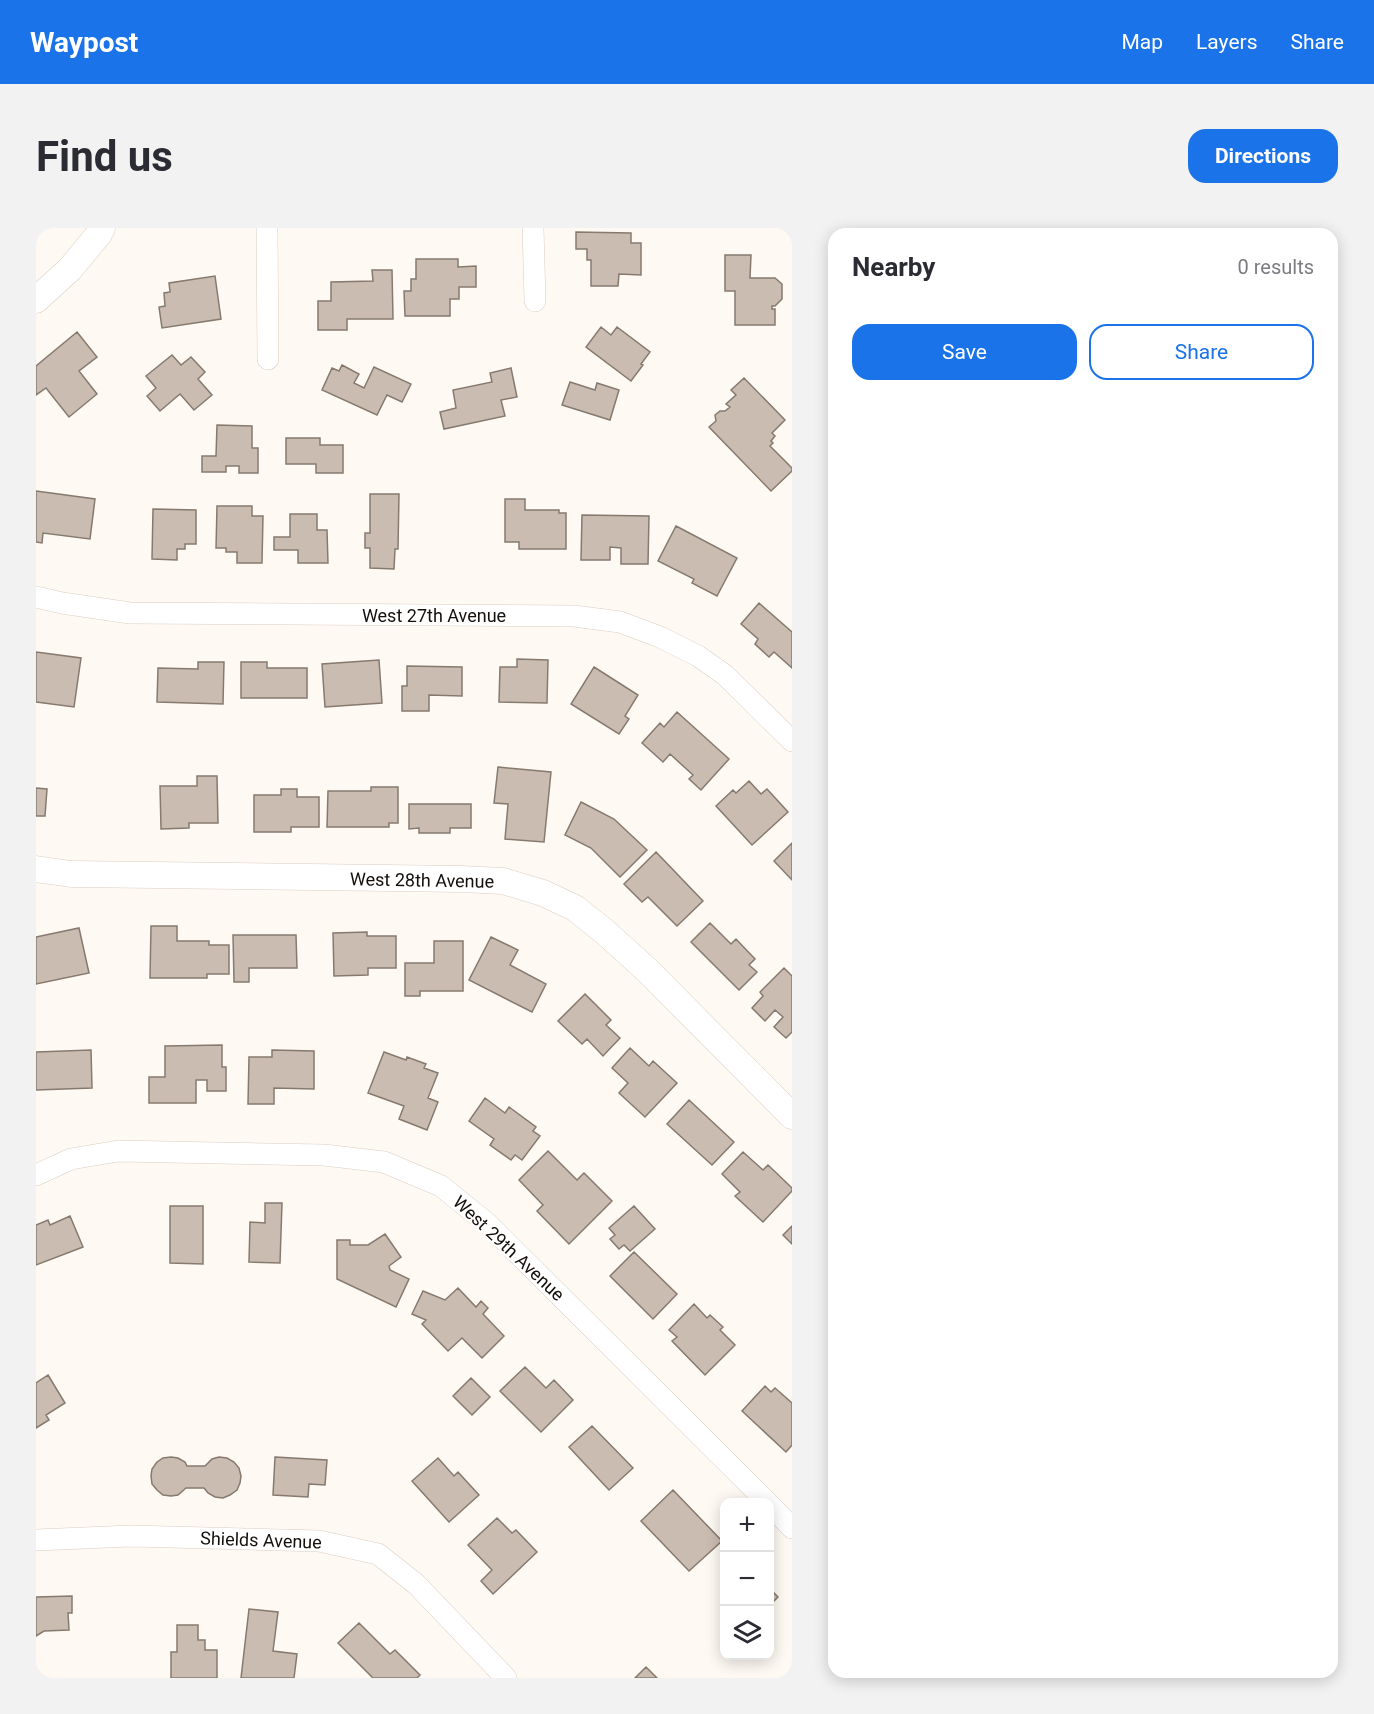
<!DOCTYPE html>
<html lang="en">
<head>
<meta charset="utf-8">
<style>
	body { margin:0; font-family:Roboto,sans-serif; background:#f2f2f3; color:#2b2b33 }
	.controls { position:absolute; right:18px; bottom:18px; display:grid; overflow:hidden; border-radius:12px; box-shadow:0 3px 15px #0003 }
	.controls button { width:54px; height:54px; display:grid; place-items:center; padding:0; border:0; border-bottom:2px solid #e1e1e2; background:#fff; color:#2b2b33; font:30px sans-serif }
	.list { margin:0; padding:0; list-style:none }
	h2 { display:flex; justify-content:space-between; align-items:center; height:78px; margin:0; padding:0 24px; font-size:26px }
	h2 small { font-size:20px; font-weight:400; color:#7c7c81 }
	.actions { display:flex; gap:12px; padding:18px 24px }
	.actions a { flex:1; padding:14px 0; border:2px solid #1a73e8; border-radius:18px; text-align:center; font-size:21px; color:#1a73e8 }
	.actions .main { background:#1a73e8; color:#fff }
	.icon { flex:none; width:33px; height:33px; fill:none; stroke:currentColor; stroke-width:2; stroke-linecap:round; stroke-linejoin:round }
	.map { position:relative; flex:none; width:756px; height:1450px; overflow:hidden; border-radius:18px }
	header { display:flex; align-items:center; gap:36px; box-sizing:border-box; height:84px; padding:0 30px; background:#1a73e8; color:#fff }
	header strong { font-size:28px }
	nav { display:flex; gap:33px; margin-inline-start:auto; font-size:21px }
	.intro { display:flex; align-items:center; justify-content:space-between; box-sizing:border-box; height:144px; padding:0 36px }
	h1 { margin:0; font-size:42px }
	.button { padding:15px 27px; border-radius:18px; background:#1a73e8; color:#fff; font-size:21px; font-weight:700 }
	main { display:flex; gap:36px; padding:0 36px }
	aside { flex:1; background:#fff; border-radius:18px; box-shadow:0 3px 15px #0003 }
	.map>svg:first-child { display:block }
	.building { fill:#cabcb0; stroke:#867a6f; stroke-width:1.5 }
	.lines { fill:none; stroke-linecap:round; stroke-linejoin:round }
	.minor-casing { stroke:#dbcdc1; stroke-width:22 }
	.tertiary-casing { stroke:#dbcdc1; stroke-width:27 }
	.minor { stroke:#fff; stroke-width:21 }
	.tertiary { stroke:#fff; stroke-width:26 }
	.labels { text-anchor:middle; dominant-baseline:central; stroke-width:4.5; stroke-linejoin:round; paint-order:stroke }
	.street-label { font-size:18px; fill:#140f0b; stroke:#fff }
</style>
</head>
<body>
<header>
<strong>Waypost</strong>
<nav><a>Map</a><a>Layers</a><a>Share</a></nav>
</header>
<div class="intro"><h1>Find us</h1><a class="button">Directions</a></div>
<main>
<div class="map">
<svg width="756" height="1450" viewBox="0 0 756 1450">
	<rect width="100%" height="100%" fill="#fff9f4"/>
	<path class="building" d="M540 4 595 5V15H605V47L583 46 582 58H555V32H551V21H540Z
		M689 27H715L714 50H739L746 56V71L739 78H736V81H739V97H699V63H689Z
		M380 31H422V39L440 38V59H423V71H414V88H369L368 63H375V51H380Z
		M336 42H356L357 91H311V102H282V73H295V54L337 53Z
		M179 48 185 91 126 100 123 79 129 78 128 65 134 64 133 55Z
		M565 99 575 107 581 99 614 124 605 136 607 137 595 153 550 119Z
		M41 104 61 129 43 143 61 166 33 189 10 160 0 167V138Z
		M136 127 145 137 155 129 169 144 162 151 176 167 158 182 144 166 124 183 111 168 120 160 110 148Z
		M306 137 323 146 318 155 328 160 338 139 375 156 366 174 351 167 341 187 286 162 296 140 303 143Z
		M475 140 481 169 465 172 469 188 408 201 404 184 420 180 417 162 456 154 454 145Z
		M708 150 749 192 736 205 739 208 735 213 737 215 734 218 756 240V243L735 263 673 199 680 193 679 187 684 183H689L694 179 690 176 700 167 695 162Z
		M534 154 559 162 561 155 583 162 574 192 526 177Z
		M181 197 216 198V220H222V245H203V238H190V244H166V228H180Z
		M250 210H284V217H307V245H280V236H250Z
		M0 263 59 271 54 311 7 305 6 315 0 314Z
		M334 266H363L362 321H359L358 341 334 340V320H329V305H334Z
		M469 271H489V282H523V285H530V321H483V314H469Z
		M181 278H216V288H227L226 335H201V324H190V320H180Z
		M117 281 160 282V316H149V321H141V332L116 331Z
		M254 286H281V302H291L292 335H262V322H238V309H254Z
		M546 287 613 288 612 336H585V320L574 319V332H545Z
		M640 298 701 330 681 368 656 355 658 351 622 333Z
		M723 375 756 404V440L738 424 733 429 719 416 722 411 705 396Z
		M0 424 45 430 38 479 0 474Z
		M481 431 512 432 511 475 463 474 464 439H481Z
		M343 432 346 475 289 479 286 436Z
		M162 434H188L187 476 121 474 122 440 162 441Z
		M205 434H231V440H271V470H205Z
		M371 438 426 439V468L393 467V483H366V458H371Z
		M558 439 602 467 589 488 593 491 583 506 535 476Z
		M641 484 693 531 665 562 653 551 657 547 634 526 627 534 606 515 624 495 628 499Z
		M462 539 515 544 508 614 469 611 472 576 458 575Z
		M161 548H181L182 595H153V600L125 601 124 558H161Z
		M713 553 725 566 731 561 752 584 716 617 680 578 697 562 700 565Z
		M335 559H362V595H353V599H291L292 563H335Z
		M0 560 11 561 9 588H0Z
		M245 561H261V569H283V599H255V604H218V567H245Z
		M545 574 578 591 611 622 584 649 555 620 529 607Z
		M373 576H435V600H414V605H383V600L373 601Z
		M756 615V652L738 633Z
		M620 624 667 673 641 698 612 669 606 674 588 656Z
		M674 695 695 716 700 711 719 731 713 737 721 744 703 762 655 714Z
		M115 698H141V713H173V717H193V746H171V750H114Z
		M43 700 53 745 0 756V709Z
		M331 704V708H360V740H332V747L298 748 297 705Z
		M197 707H260L261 740H213V754H198Z
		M455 709 482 722 474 737 510 756 496 784 433 752Z
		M398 713H427V763H384V768H369V735H398Z
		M748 740 756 748V804L750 810 738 799 747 789 739 782 729 793 716 780 727 768 724 764Z
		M549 766 575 792 570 797 584 810 567 828 551 811 546 816 522 793Z
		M186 817V839H190V863H171V852H160V875H113V849H129V818Z
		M594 820 613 838 617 833 641 855 609 889 583 865 592 855 576 840Z
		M55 822 56 860 0 862V824Z
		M236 822 278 823V861L238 860V876H212L213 829H236Z
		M348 824 370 832 371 829 390 836 388 840 402 845 392 870 402 874 391 902 363 891 368 878 332 865Z
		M449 870 469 885 473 879 500 899 497 903 504 908 486 932 479 927 475 932 454 917 458 911 433 893Z
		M653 872 698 914 676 937 631 896Z
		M512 923 541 952 548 945 576 973 533 1016 501 983 507 977 483 952Z
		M707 924 727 942 732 937 756 960V963L727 994 699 968 704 964 686 946Z
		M229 975H246L244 1035 213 1034 214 994 229 995Z
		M134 978H167V1036L134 1035Z
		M598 978 619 1001 594 1023 588 1017 583 1021 574 1011 579 1007 573 1000Z
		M34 988 47 1019 0 1037V997L12 992 14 997Z
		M756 998V1016L747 1007Z
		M349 1006 365 1029 353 1038 354 1042 373 1051 360 1079 301 1051V1012H314V1017H332Z
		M598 1024 641 1066 617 1091 574 1048Z
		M422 1060 440 1079 445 1073 452 1080 447 1086 468 1108 446 1130 426 1110 412 1123 386 1096 390 1092 376 1086 387 1063 409 1072Z
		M658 1076 671 1090 674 1087 687 1099 684 1102 699 1117 669 1147 636 1113 641 1109 633 1102Z
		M489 1139 510 1160 518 1152 537 1172 505 1204 464 1163Z
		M12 1147 29 1175 10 1187 13 1192 0 1200V1155Z
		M435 1150 454 1169 436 1187 417 1168Z
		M729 1158 735 1164 739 1160 756 1175V1217L750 1224 706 1183Z
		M556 1198 597 1240 573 1262 533 1219Z
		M135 1229 142 1230 149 1234 151 1238H169L176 1231 183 1229 191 1230 198 1234 203 1240 205 1248 204 1255 201 1262 194 1267 187 1270 179 1269 172 1265 168 1260H150L142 1267 135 1268 127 1267 121 1262 116 1256 115 1248 116 1241 121 1234 127 1230Z
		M239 1229 291 1232 289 1257 273 1256 272 1269 237 1267Z
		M402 1230 418 1248 422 1244 443 1267 413 1294 376 1253Z
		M637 1262 686 1313 653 1343 605 1293Z
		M461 1290 476 1305 480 1302 501 1324 457 1366 445 1353 456 1342 432 1317Z
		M734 1361 742 1369 734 1377Z
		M36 1368V1385H32L33 1402 8 1403 0 1408V1369Z
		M213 1381 242 1384 237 1423 261 1426 258 1450H205Z
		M323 1395 354 1426 359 1422 384 1447 381 1450H337L302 1415Z
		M141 1397H162V1412H169V1422H181V1450H135V1424H141Z
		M610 1439 621 1450H599Z"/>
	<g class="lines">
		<defs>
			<path id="minor" d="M231 0 232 131
				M497 0 499 73
				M0 369 26 375 94 385 538 388 584 394 624 409 662 428 689 447 756 513
				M0 947 35 931 82 923 288 927 348 934 405 958 452 996 731 1274
				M734 1277 756 1300
				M0 1312 95 1308 283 1313 342 1326 380 1356 470 1450"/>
			<path id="tertiary" d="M0 72 34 41 63 6 66 0
				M0 641 35 646 425 651 467 653 507 665 539 680 569 704 611 742 756 888"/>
		</defs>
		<use href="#minor" class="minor-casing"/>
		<use href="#tertiary" class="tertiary-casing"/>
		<use href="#minor" class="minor"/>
		<use href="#tertiary" class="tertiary"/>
	</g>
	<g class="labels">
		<g class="street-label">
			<text x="398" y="387">West 27th Avenue</text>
			<text transform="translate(386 652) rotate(1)">West 28th Avenue</text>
			<text transform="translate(473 1020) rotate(43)">West 29th Avenue</text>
			<text transform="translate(225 1312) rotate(2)">Shields Avenue</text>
		</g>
	</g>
</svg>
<div class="controls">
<button>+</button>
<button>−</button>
<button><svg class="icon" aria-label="layers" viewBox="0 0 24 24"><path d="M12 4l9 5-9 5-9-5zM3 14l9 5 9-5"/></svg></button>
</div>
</div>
<aside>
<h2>Nearby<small>0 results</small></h2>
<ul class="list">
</ul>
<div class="actions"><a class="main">Save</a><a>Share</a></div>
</aside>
</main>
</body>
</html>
